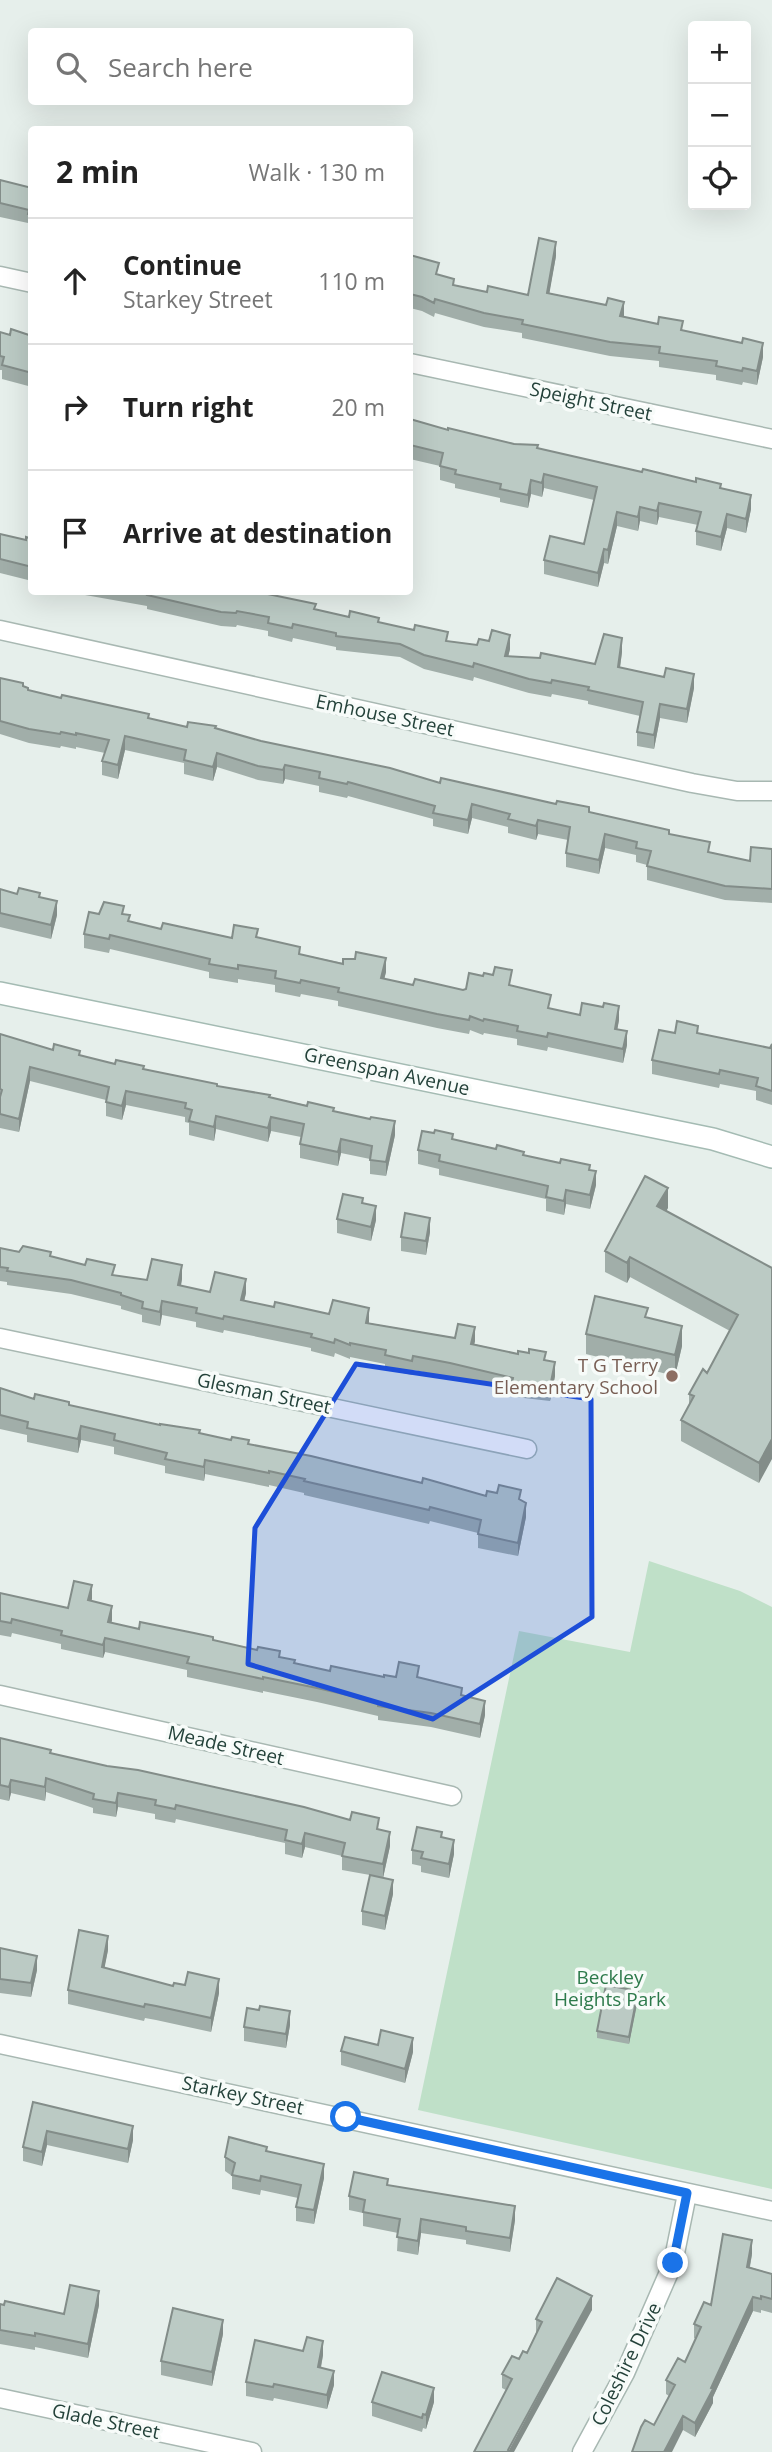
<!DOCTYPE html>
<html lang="en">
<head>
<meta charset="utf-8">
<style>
	body { margin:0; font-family:"Open Sans",sans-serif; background:#f2f2f2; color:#222 }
	.controls { position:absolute; right:21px; top:21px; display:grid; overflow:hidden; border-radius:7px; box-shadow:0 7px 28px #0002 }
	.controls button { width:63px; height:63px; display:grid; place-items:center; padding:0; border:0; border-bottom:2px solid #e0e0e0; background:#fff; color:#222; font:35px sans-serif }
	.stop { position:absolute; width:21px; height:21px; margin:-16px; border:5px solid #1a73e8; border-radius:50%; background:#fff }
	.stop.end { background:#1a73e8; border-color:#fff; box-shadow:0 2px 7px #0008 }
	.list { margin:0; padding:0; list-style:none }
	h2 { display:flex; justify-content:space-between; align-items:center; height:91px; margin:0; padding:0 28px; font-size:30px }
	h2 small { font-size:23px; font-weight:400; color:#767676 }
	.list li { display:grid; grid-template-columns:46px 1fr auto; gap:21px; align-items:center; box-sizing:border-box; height:126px; padding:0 28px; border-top:2px solid #e0e0e0 }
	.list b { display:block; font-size:26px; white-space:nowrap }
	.list p { margin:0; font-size:23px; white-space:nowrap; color:#767676 }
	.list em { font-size:23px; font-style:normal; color:#767676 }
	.icon { flex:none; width:38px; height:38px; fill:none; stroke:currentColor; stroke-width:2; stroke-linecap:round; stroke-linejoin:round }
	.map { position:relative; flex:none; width:772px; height:2452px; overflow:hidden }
	.search { position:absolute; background:#fff; box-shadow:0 7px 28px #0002; left:28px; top:28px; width:385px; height:77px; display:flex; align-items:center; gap:18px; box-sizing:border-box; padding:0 24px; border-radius:7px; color:#767676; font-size:26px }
	.panel { position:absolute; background:#fff; box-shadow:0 7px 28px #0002; left:28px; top:126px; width:385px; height:469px; border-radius:7px }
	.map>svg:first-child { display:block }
	.green { fill:#bfe0c8 }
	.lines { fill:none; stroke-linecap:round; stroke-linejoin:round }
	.street-casing { stroke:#a8b8b2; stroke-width:21 }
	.secondary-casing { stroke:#a4bbb3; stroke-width:24 }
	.street { stroke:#fff; stroke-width:18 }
	.secondary { stroke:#fff; stroke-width:21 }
	.wall { fill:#a1aea9 }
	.shaded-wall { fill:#838d89 }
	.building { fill:#bbcac4; stroke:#838d89; stroke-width:2 }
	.route { stroke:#1a73e8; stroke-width:9 }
	.marked { fill:#1d4ed8; fill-opacity:0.2; stroke:#1d4ed8; stroke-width:5; stroke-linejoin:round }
	.education-dot { fill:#8d6e63; stroke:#f7fbf9; stroke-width:2.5 }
	.labels { text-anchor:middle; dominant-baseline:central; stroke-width:7; stroke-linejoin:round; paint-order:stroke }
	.street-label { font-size:19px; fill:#24423a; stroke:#f7fbf9 }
	.education-label { font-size:19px; fill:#785e54; stroke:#f7fbf9; text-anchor:end }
	.park-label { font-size:19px; fill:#2d7a4b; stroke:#f7fbf9 }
</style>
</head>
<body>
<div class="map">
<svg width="772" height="2452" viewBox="0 0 772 2452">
	<rect width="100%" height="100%" fill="#e6efeb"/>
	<path class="green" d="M649 1561 740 1591 772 1607V2189L418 2110 519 1631 630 1652Z"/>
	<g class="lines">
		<defs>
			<path id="street" d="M0 276 32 283
				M410 363 772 439
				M0 630 692 783 737 791H772
				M0 1338 527 1449
				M0 1695 452 1796
				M0 2044 772 2211
				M0 2398 252 2452
				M582 2452 625 2373 673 2263 687 2194"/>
			<path id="secondary" d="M0 993 713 1139 772 1157"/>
		</defs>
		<use href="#street" class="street-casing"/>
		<use href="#secondary" class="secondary-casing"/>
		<use href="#street" class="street"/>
		<use href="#secondary" class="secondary"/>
	</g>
	<path class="wall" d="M0 172V180L32 188V229L28 228V223L0 217Z
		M410 255 454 285 487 292 528 295 556 256 549 293 624 317 683 330 763 357 757 385 743 382 742 385 716 380V375L659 367V361L610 356 522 338V333L484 327 435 313 434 317 422 311 410 308Z
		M0 332 10 335 32 336V387L2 379V370H0Z
		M410 419 448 430 538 448 642 472 721 488 751 509 746 533 727 528 721 551 696 545V531L698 525 659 517 657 525 640 521 638 531 617 526 608 564 604 563 598 587 544 574V560L584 544 594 500 544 488 542 497 531 494 528 508 500 502V498L455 488V484L440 480V466L410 459Z
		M0 534 26 540 32 539V581L0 573Z
		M85 592H258L316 610 379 623 448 641 510 649 508 656 595 664 622 652 620 668 694 688 687 723 660 718 654 749 637 746V732L640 716 588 704V701L552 694 551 697 529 693 474 677 473 681 424 669 400 657 336 650V647L293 638 292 642 268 636V631L237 625 236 627 221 626 147 609V606L85 595Z
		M0 678 23 686 28 691 187 727 216 728 261 741 440 783 589 813 669 834 710 852 750 861 772 849V903L725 900 647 880V865L636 862V855L605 848 599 874 566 867V853L568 840 538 834 536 840 508 833V827L472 818 468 834 433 826V819L348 796 347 798 319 792V786L285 779 283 784 258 780 217 767 213 781 184 774V763L125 750 118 779 102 775V761L105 753 76 747V749L61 746 60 748 29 743 0 734Z
		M0 889 17 894 40 897 57 915 51 939 0 927Z
		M99 914H124L130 921 161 929 232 938H258L300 954 386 972 384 979 413 985 463 990 512 986 551 1009 580 1015 619 1020 617 1029 627 1045 623 1063 548 1047 547 1051 517 1045V1039L484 1033 483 1035 470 1030 469 1034 437 1028 338 1006V1001L301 994 300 997 275 992V985L238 979V983L209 978V972L110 949 109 953 84 948V934Z
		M675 1033H698L770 1048 772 1044V1105L756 1100V1091L720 1084 719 1088 652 1074V1060Z
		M0 1034 53 1050 334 1111 395 1135 386 1176 370 1174V1159L341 1153 338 1166 300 1158V1144L301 1137 271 1131 268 1142 216 1129 214 1141 189 1135V1123L185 1122V1117L126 1105 122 1120 106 1116V1100L30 1081 19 1132 0 1128Z
		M453 1139 590 1170 596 1185 590 1209 566 1204 564 1215 546 1211V1199L439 1175V1169L418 1164V1150Z
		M363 1203 376 1220 371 1241 337 1233V1219Z
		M668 1208 666 1211 772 1268 759 1483 681 1441V1420L689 1405V1394L707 1373 730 1331 630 1277 627 1283 605 1272V1251Z
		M430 1232 426 1255 401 1251V1237Z
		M0 1248 51 1256 115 1276 147 1280 182 1279 181 1286 210 1292 246 1293 244 1301 274 1307 475 1341 474 1344 546 1360 555 1376 550 1401 524 1398 512 1396V1391L450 1377 413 1370 412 1375 385 1369V1364L350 1357V1359L335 1353 334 1357 311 1351V1348L224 1330 223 1333 196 1327V1322L162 1315 160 1326 142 1322V1315L121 1309V1306L71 1294 7 1285V1282L0 1281Z
		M648 1318 682 1346 675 1376 586 1354V1334Z
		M0 1388 34 1399 69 1405 422 1483 486 1496 521 1500 526 1517 518 1556 478 1548V1533L430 1521 429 1524 304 1495V1493L269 1485V1487L205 1474 204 1481 165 1473V1466L114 1454V1447L81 1440 78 1453 27 1442V1435L0 1429Z
		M0 1593 68 1608 91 1601 112 1620 111 1623 139 1629 213 1640 280 1657 295 1664 330 1671 384 1677 419 1678 462 1695 485 1715 480 1738 431 1727 378 1720V1716L317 1702 263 1691V1693L187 1677V1670L105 1652 103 1658 61 1649V1644L12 1633 11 1637 0 1635Z
		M0 1738 51 1754 379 1830 390 1846 383 1878 393 1894 385 1930 362 1925V1911L370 1875 342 1870V1856L305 1847 302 1858 285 1854V1843L176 1819 175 1823 155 1819V1814L118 1807 116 1817 93 1813V1808L46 1792 45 1801 11 1793 9 1801 0 1799Z
		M442 1837 454 1854 449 1878 421 1872V1866L412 1864V1850Z
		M0 1948 37 1970 31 1997 0 1993Z
		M108 1950 104 1968 173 1986 219 1993 211 2032 156 2020 145 2018 144 2021 68 2004V1990Z
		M638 1999 629 2044 597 2038V2031Z
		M259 2010 290 2025 286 2048 244 2041V2027Z
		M378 2045 413 2052 405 2083 341 2065V2051Z
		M33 2102 133 2140 128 2163 47 2145 42 2166 23 2161V2147Z
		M267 2152 324 2178 314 2224 296 2221V2207L298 2198 261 2190 260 2195 232 2189V2176L225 2171V2157Z
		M388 2185 515 2220 510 2252 466 2244V2240L421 2233 418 2255 397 2251 398 2233 363 2226V2213L349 2210V2196Z
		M752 2254 750 2267 772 2274V2313L761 2310V2313L753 2311 713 2397V2403L695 2437 683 2430 654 2425 669 2396 666 2394V2380L685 2362 696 2339 694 2338V2324Z
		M0 2304 64 2314 99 2305 88 2358 35 2347V2350L0 2344Z
		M592 2310 506 2390 502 2388V2374L527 2353 536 2333V2319Z
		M223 2334 212 2386 161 2375V2361Z
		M303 2351 323 2355 321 2368 334 2385 327 2409 274 2398 273 2401 246 2396V2382Z
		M372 2402H434L426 2429 423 2428 422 2432 372 2416Z"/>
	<path class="shaded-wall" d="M556 242V256L547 307V293Z
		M624 302V316L620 330V316Z
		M763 343V357L757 385V371Z
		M544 474V488L542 497V483Z
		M531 480V494L528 508V495Z
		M751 495V509L746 533V519Z
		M659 503V517L657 525V511Z
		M640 507V521L638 531V517Z
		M617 512V526L608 564V550Z
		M727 514V528L721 551V537Z
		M604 549V563L598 587V573Z
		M510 635V649L505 670V656Z
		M622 638V652L618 681V667Z
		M694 674V688L687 723V709Z
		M660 704V718L654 749V735Z
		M125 736V750L118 779V765Z
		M217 753V767L213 781V767Z
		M285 765V779L283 784V770Z
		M472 804V818L468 834V820Z
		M538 820V834L536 840V826Z
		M605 834V848L599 874V860Z
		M57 901V915L51 939V925Z
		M386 958V972L381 992V978Z
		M619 1006V1020L615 1043V1029Z
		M627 1031V1045L623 1063V1049Z
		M30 1067V1081L19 1132V1119Z
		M126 1091V1105L122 1120V1106Z
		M216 1116V1129L214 1141V1127Z
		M271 1117V1131L268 1142V1128Z
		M395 1121V1135L386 1176V1162Z
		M341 1139V1153L338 1166V1152Z
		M596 1171V1185L590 1209V1195Z
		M668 1188V1208L657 1227V1206Z
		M566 1190V1204L564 1215V1201Z
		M376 1206V1220L371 1241V1227Z
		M430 1218V1232L426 1255V1241Z
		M630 1257V1277L627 1283V1263Z
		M182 1265V1279L178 1299V1285Z
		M246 1279V1293L241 1314V1300Z
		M162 1301V1315L160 1326V1312Z
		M369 1308V1322L366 1337V1323Z
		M682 1326V1346L675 1376V1355Z
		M475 1327V1341L471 1358V1344Z
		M555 1362V1376L550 1401V1387Z
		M81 1426V1440L78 1453V1439Z
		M772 1439V1459L759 1483V1463Z
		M205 1460V1474L204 1481V1467Z
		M526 1503V1517L518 1556V1543Z
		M92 1585V1599L88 1614V1600Z
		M112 1606V1620L108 1636V1622Z
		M105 1638V1652L103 1658V1645Z
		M485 1701V1715L480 1738V1724Z
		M46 1778V1792L45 1801V1787Z
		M11 1780V1793L9 1801V1787Z
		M118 1793V1807L116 1817V1803Z
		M390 1832V1846L383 1878V1864Z
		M305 1833V1847L302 1858V1844Z
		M454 1840V1854L449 1878V1864Z
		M393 1880V1894L385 1930V1916Z
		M108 1936V1950L102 1981V1967Z
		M37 1956V1970L31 1997V1983Z
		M219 1979V1993L211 2032V2018Z
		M638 1991V1999L629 2044V2037Z
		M290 2011V2025L286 2048V2034Z
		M413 2038V2052L405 2083V2069Z
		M133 2126V2140L128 2163V2149Z
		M47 2131V2145L42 2166V2152Z
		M324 2164V2178L314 2224V2210Z
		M515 2206V2220L510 2252V2238Z
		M421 2219V2233L418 2255V2241Z
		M752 2240V2254L747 2281V2267Z
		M99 2291V2305L88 2358V2344Z
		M592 2296V2310L514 2452H508Z
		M753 2297V2311L713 2397V2403L695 2437V2423Z
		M223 2320V2334L212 2386V2372Z
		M323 2341V2355L318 2381V2367Z
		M334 2371V2385L327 2409V2395Z
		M434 2388V2402L426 2429V2415Z
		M683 2416V2430L672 2452H664Z"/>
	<path class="building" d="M0 180 32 188V215L28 214 29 210 0 203Z
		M539 238 556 242 547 293 606 305 608 298 624 302 620 316 658 324 659 317 683 321 681 330 742 343 743 338 763 343 757 371 743 368 742 371 716 366 717 361 659 353 660 347 610 342 522 324 523 320 484 313 435 299 434 303 422 297 410 294V255L439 263 436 274 454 279 453 285 487 292 488 286 528 295Z
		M11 329 32 336V373L2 365 4 357 0 356V332L10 335Z
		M410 419 448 430V428L514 444 538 445 537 448 642 472 643 469 696 482V478L721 484 720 488 751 495 746 519 727 514 721 537 696 531 701 512 659 503 657 511 640 507 638 517 617 512 608 550 604 549 598 573 544 560 550 536 584 544 597 487 544 474 542 483 531 480 528 495 500 489 501 484 455 474 456 470 440 466 443 453 410 445Z
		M0 534 26 540V537L32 539V567L0 559Z
		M144 592H258L316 604 314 609 349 617 350 611 379 618 378 622 414 630 415 625 448 632 446 641 477 645 479 639 489 641 492 630 510 635 505 656 540 658 541 653 595 664 604 634 622 638 618 667 664 677 666 668 694 674 687 709 660 704 654 735 637 732 643 702 588 690 589 687 552 680 551 683 529 679 474 663 473 667 424 655 400 644 336 636V633L293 624 292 628 268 623 269 617 237 611 236 613 221 612 147 595 148 592Z
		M0 678 23 683V686L28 688V690L61 698 62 695 149 714 148 718 187 727 188 722 216 726 215 728 261 741 390 768 440 783 441 778 556 804 557 801 589 807V812L669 830V834L710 842 708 852 750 861 751 847 772 849V889L725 886 647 866 651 851 636 848 637 842 605 834 599 860 566 853 570 827 538 820 536 826 508 819 510 814 472 804 468 820 433 813 435 806 348 782 347 784 319 778 320 772 285 765 283 770 258 766 217 753 213 767 184 760 186 750 125 736 118 765 102 761 109 740 76 733V735L61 732 60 734 29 729 0 721Z
		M19 888 40 893 39 897 57 901 51 925 0 913V889L17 894Z
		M104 902 124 906 122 914 130 915 128 921 161 929 163 923 232 938 234 925 258 929 256 937 300 947 299 954 343 964V959H355L356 952 386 958 381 978 413 985 415 979 463 990 466 989 469 973 483 976 484 973 493 975 495 967 512 970 509 985 551 995 548 1008 580 1015 582 1003 603 1007 604 1003 619 1006 615 1029 627 1031 623 1049 548 1033 547 1037 517 1031 518 1026 484 1019 483 1021 470 1016 469 1020 437 1014 338 992 339 988 301 980 300 983 275 978 276 971 238 965V969L209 964 210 959 110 935 109 939 84 934 89 912 99 914Z
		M677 1021 698 1026 697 1033 770 1048 772 1044V1091L756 1086 758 1078 720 1070 719 1074 652 1060 659 1030 675 1033Z
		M0 1034 53 1050 54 1044 80 1051 79 1055 115 1064 116 1060 144 1066 143 1069 217 1084V1086L270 1095 269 1097 307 1106 308 1102 334 1108 333 1111 370 1119 371 1117 395 1121 386 1162 370 1160 372 1146 341 1139 338 1152 300 1144 304 1124 271 1117 268 1128 216 1116 214 1127 189 1121 192 1110 185 1108 186 1103 126 1091 122 1106 106 1102 109 1087 30 1067 19 1119 0 1114V1097L2 1090 0 1089Z
		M435 1130 453 1134 452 1139 496 1149 497 1145 524 1152 523 1155 560 1163 561 1159 590 1165 589 1170 596 1171 590 1195 566 1190 564 1201 546 1197 548 1186 439 1161 440 1155 418 1150 422 1131 434 1133Z
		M645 1176 668 1188 657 1206 772 1268V1439L759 1463 681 1420 694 1396 689 1394 703 1369 707 1373 738 1315 630 1257 627 1263 605 1251Z
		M343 1194 363 1198 362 1203 376 1206 371 1227 337 1219Z
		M405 1213 430 1218 426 1241 401 1237Z
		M23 1246 51 1252 50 1256 85 1265 87 1259 115 1265 112 1275 147 1280 152 1259 182 1265 178 1285 210 1292 215 1272 246 1279 241 1300 274 1307 275 1302 329 1314 333 1300 369 1308 366 1323 455 1338 458 1324 475 1327 471 1344 518 1354V1351L529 1353V1349L546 1352 544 1360 555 1362 550 1387 524 1384 512 1382 513 1378 450 1363 413 1356 412 1361 385 1355 386 1350 350 1343V1345L335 1339 334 1343 311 1337 312 1334 224 1316 223 1319 196 1313 197 1308 162 1301 160 1312 142 1308 143 1302 121 1295V1293L71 1280 7 1271 8 1268 0 1267V1248L19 1252Z
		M595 1296 648 1308 645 1317 682 1326 675 1355 586 1334Z
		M0 1388 34 1399 35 1394 69 1402V1405L160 1425V1424L200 1430 199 1433 231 1440 232 1437 249 1440 248 1444 311 1456 422 1483 423 1478 486 1496 487 1491 497 1493 499 1485 521 1490 519 1499 526 1503 518 1543 478 1534 481 1520 430 1507 429 1510 304 1481 305 1479 269 1471V1473L205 1460 204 1467 165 1459 167 1453 114 1440 115 1434 81 1426 78 1439 27 1428 28 1422 0 1415Z
		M74 1581 92 1585 88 1600 112 1606 108 1622 139 1629 140 1622 194 1633 213 1637V1640L257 1650 258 1647 280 1651 279 1657 295 1660 294 1663 330 1671 331 1666 384 1677V1675L396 1677 399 1662 419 1666 417 1677 462 1688 461 1695 485 1701 480 1724 431 1713 378 1706V1702L317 1688 263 1677V1679L187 1663 189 1657 105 1638 103 1645 61 1635 62 1631 12 1619 11 1623 0 1621V1593L68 1608Z
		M0 1738 51 1750 50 1753 107 1766 138 1770 304 1807 350 1820 352 1812 379 1818 377 1829 390 1832 383 1864 342 1856 345 1843 305 1833 302 1844 285 1840 287 1830 176 1805 175 1809 155 1805 156 1800 118 1793 116 1803 93 1799 94 1794 46 1778 45 1787 11 1780 9 1787 0 1785Z
		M417 1827 442 1832 441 1837 454 1840 449 1864 421 1858 423 1852 412 1850Z
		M370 1875 393 1880 385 1916 362 1911Z
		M79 1930 108 1936 102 1967 173 1986 174 1983 185 1985 188 1972 219 1979 211 2018 156 2006 145 2004 144 2007 68 1990Z
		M0 1948 37 1956 31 1983 0 1979Z
		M606 1985 638 1991 629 2037 597 2031Z
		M260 2006 290 2011 286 2034 244 2027 247 2008 259 2010Z
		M381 2030 413 2038 405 2069 341 2051 345 2037 378 2045Z
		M33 2102 133 2126 128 2149 47 2131 42 2152 23 2147Z
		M229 2137 267 2147 266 2151 324 2164 314 2210 296 2207 301 2185 261 2176 260 2181 232 2175 235 2163 225 2157Z
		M354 2172 388 2179 387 2185 515 2206 510 2238 466 2231V2227L421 2219 418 2241 397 2237 400 2219 363 2212 365 2200 349 2196Z
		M723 2234 752 2240 747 2267 772 2274V2299L761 2296V2299L753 2297 711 2388 713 2389 695 2423 683 2416 664 2452H632L641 2427 645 2420 654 2425 675 2385 666 2380 678 2358 685 2362 701 2327 694 2324 704 2302 711 2305Z
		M557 2278 592 2296 508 2450 510 2452H474L512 2379 502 2374 512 2356 519 2359 523 2351 527 2353 542 2322 536 2319Z
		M70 2285 99 2291 88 2344 35 2333V2336L0 2330V2304L4 2305 5 2301 64 2314Z
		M173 2308 223 2320 212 2372 161 2361Z
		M307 2337 323 2341 318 2367 334 2371 327 2395 274 2384 273 2387 246 2382 255 2340 303 2351Z
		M382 2372 434 2388 426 2415 423 2414 422 2418 372 2402Z"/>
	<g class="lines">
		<path class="route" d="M346 2117 687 2193 673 2263"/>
	</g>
	<path class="marked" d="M356 1364 591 1399 592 1617 433 1719 248 1664 255 1528Z"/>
	<circle class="education-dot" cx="672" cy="1376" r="7"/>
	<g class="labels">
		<g class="street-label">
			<text transform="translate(591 401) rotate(12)">Speight Street</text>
			<text transform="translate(385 715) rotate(12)">Emhouse Street</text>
			<text transform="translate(387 1071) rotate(12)">Greenspan Avenue</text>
			<text transform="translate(264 1393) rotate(12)">Glesman Street</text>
			<text transform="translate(226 1745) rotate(13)">Meade Street</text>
			<text transform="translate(243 2095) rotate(12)">Starkey Street</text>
			<text transform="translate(626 2364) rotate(-64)">Coleshire Drive</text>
			<text transform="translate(106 2421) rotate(12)">Glade Street</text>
		</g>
		<g class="education-label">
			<text x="658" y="1365">T G Terry<tspan x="658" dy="22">Elementary School</tspan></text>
		</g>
		<g class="park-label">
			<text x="610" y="1977">Beckley<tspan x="610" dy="22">Heights Park</tspan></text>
		</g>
	</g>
</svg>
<div class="controls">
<button>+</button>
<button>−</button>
<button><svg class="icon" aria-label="locate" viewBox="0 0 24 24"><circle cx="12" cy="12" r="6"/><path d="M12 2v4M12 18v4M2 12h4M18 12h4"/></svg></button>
</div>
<div class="stop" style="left:346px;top:2117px"></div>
<div class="stop end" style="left:673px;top:2263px"></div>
<div class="search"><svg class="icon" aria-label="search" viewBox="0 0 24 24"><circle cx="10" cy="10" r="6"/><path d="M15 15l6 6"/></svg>Search here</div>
<section class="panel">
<h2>2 min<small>Walk · 130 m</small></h2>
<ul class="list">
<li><svg class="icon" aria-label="ahead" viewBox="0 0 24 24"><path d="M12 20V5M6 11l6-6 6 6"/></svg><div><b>Continue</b><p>Starkey Street</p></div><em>110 m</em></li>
<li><svg class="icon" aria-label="right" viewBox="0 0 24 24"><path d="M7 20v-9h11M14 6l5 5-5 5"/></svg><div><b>Turn right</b></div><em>20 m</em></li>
<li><svg class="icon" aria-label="arrive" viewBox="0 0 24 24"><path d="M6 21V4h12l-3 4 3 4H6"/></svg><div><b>Arrive at destination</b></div></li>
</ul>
</section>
</div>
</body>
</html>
